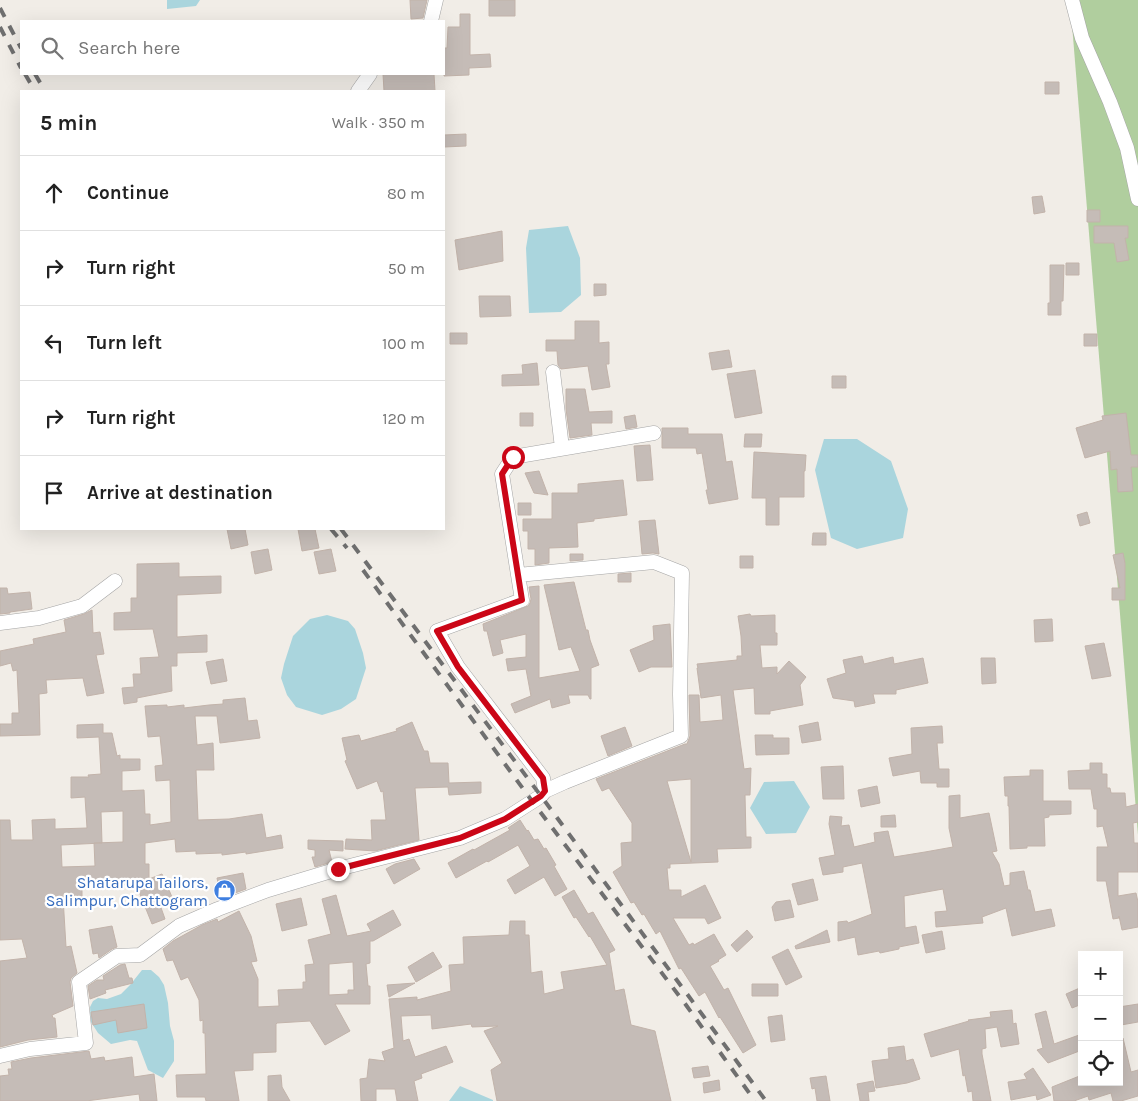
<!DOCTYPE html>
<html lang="en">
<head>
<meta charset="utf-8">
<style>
	body { margin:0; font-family:Karla,sans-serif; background:#f2f2f2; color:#222 }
	.controls { position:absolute; right:15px; bottom:15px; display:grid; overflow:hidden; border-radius:0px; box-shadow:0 5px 20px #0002 }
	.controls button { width:45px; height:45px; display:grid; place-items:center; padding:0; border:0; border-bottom:1px solid #e0e0e0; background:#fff; color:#222; font:25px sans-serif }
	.stop { position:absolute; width:15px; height:15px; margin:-11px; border:4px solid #cb0617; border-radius:50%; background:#fff }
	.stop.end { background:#cb0617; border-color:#fff; box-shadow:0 1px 5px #0008 }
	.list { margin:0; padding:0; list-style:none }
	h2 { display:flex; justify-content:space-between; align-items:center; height:65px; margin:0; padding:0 20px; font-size:21px }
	h2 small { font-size:16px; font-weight:400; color:#767676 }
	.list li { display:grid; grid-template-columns:32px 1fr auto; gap:15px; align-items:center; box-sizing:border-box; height:75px; padding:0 20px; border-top:1px solid #e0e0e0 }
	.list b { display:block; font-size:19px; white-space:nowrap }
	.list em { font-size:16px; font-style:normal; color:#767676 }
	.icon { flex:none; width:28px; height:28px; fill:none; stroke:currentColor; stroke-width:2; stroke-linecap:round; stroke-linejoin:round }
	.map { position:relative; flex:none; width:1138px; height:1101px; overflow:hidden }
	.search { position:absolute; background:#fff; box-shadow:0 5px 20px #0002; left:20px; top:20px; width:425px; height:55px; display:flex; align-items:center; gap:12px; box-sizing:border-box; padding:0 18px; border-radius:0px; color:#767676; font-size:19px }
	.panel { position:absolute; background:#fff; box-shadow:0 5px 20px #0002; left:20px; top:90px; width:425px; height:440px; border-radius:0px }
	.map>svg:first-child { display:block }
	.forest { fill:#b0ce9e }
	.water { fill:#aad5dd }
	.building { fill:#c5bcb7; stroke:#c2b3aa; fill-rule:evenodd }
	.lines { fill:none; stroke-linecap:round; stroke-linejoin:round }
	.street-casing { stroke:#a5a5a5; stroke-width:15 }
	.street { stroke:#fff; stroke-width:14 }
	.rail { stroke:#6f6f6f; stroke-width:4; stroke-dasharray:10 10; stroke-linecap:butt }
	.route { stroke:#cb0617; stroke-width:6 }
	.labels { text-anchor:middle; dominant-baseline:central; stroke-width:4.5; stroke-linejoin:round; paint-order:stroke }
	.shop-label { font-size:16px; fill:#366cbe; stroke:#fff; text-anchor:end }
</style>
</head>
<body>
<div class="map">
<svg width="1138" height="1101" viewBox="0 0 1138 1101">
	<rect width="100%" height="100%" fill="#f1ede7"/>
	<path class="forest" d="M1070 0H1138V835Z"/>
	<path class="water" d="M167 0H200L196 6 167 9Z
		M568 226 580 258 581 295 561 312 529 313 526 248 529 230Z
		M824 439H857L891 461 908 509 903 538 857 549 831 538 815 470Z
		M327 615 348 621 355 629 363 653 366 668 356 699 341 709 322 715 296 707 287 695 281 678 284 664 293 636 310 619Z
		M794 781 810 807 796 833 766 834 750 808 764 782Z
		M142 970H151L159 977 164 985 168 1003 170 1026 174 1041V1061L163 1078 148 1070 137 1041 130 1040 111 1044 98 1033 91 1022 90 1007 93 1001 98 998 107 999 121 994 130 985Z
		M460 1086 493 1100V1101H449Z"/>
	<path class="building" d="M410 0H427L423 18 411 19Z
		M489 0H515V16H489Z
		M460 14H470V55L490 54 491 67 469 68V75L444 76V48H447L448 27H460Z
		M383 74H434L435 91H384Z
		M1045 82H1059V94H1045Z
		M466 134V146L444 147V135Z
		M1042 196 1045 212 1034 214 1032 197Z
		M1087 210H1100V222H1087Z
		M1094 226H1128V238H1125L1129 260 1117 262 1114 243H1094Z
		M502 231 503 261 459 270 455 240Z
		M1066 263H1079V275H1066Z
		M1050 265H1064L1063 301H1061V315H1048V303H1050Z
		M594 284H606V295L594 296Z
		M479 296H510L511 316 480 317Z
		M575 321H599V343L609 342V364H606L610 387 592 390 588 366 561 369 558 365 557 351H546V340H575Z
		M450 333H467V344H450Z
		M1084 334H1097V346H1084Z
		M729 350 732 367 712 370 709 353Z
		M537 363 539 385 502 386V375L523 374 522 365Z
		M755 370 762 413 735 418 727 374Z
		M832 376H846V388H832Z
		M566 389H585L589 412 612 411V423H591L592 435 570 438 566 409Z
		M520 413H533V426H520Z
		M1126 413 1131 455H1138V467H1131L1133 491 1118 492 1117 469 1111 470 1110 451 1085 458 1076 428 1103 420 1102 416Z
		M635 415 637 427 626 429 624 417Z
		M662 428H688V434H722L726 462 732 461 738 499 709 504 706 490H708L702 453 697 454 696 448H662Z
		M745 434H762L761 447H744Z
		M650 445 653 480 637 481 634 446Z
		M754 452 806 455 805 471H804V497H779V525H766V498H752Z
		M539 471 548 495 534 493 525 473Z
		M623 480 627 515 594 519V521L577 523 578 547 549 548V563L535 565V549H528V531H523V519H552V493H578V484Z
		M518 503H531V515H518Z
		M1087 512 1090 523 1080 526 1077 515Z
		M655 520 659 554 653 553 642 554 639 521Z
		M227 529H245L248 545 231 549Z
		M298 529H315L319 548 302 551Z
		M813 533H826V545H812Z
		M268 549 272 570 255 574 251 552Z
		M331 549 336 571 319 574 314 552Z
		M1123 553 1125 563V600H1112V588H1120L1113 555Z
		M570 554H583V560L570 561Z
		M740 556H753V568H740Z
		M179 563V577L221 576V593L177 595V637L207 635V652L177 653V666H171L172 691 137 698V702L124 704 122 688 134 687 133 674H141L140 658 159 657 153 629 114 630V613L131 612V598H137V564Z
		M631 573V582H618V574Z
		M574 582 586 630H588L590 640 599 665 591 668V699H590L588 695H568L570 703 552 708 550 699 515 713 511 704 531 696 526 669 508 671 506 659 526 657V634L500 640 503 653 493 656 487 631H484L483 624 528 606 530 603 531 599 529 587 539 586V678L580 671 571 647 559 650 544 585Z
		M0 588H7L8 594 30 592 32 609 10 612V613L0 614Z
		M92 610 93 633 100 632 104 654 96 655 104 693 87 696 83 678 46 680 47 693 39 694 40 735 0 736V724H12V713H19L17 670 13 671 11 663 0 666V651L34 644 33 639 66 632 64 620 84 614Z
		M750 614 751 616 775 615V633H777V645H760L762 668 777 667V674L789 661 806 677 800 685 803 705 770 711V714H755L754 688 733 690 744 769 751 768 750 795H745L746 837H751V848L717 849 718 862 670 864V868H667L669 890H681V897L705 885 721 918 708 924 705 918H673L689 945 693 943 694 945 714 934 726 955 718 960 719 961 710 966 724 990 728 988 756 1045 743 1053 720 1017 719 1018 705 992 699 996 681 968 679 969 660 931 656 934 644 914 642 915 634 902 631 903 613 872 622 866 621 843 632 842V823L609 788 602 791 596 779 685 744H687L690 736 689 695H699L700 722 723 720 721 695 701 698 697 668H698L697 664 737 660V656H742L741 636 738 616ZM691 779V862L667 781Z
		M1052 619 1053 641 1035 642 1034 620Z
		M670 624 672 667H651L639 672 630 650 654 640 653 626Z
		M1104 643 1111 676 1092 679 1085 646Z
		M862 656 864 664 893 657 894 664 923 658 928 683 896 690V694H873L875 703 855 707 854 701 833 698 827 679 846 673 843 660Z
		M981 658H995L996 683 982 684Z
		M223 659 227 681 211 684 206 662Z
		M245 698 248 721 257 720 260 738 220 743 217 716H195L197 745 213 743 214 770H196L198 820 229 819 262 814 266 838 281 835 283 848 246 854V852L222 855V853L196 854V851L176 852 175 839 145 843V864H149V879L162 874 172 897 159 902 165 919 152 924 136 884 110 886V888H82V897H63L66 947 71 946 77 973 71 978 70 982 73 1006 52 1015 53 1018H55L57 1037 28 1040 0 1047V961L27 958 22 939 0 940V820H10L11 840H33L32 820 55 819V829L87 828 85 797 71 798V777H89L88 775 101 774 99 737 77 738V725L103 724V733H112L117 756 120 755V759H140V770L122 771V791L144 790 145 814H150V825L171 822 170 780 156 781 155 766 163 765 160 736 148 737 145 706 167 705V707L184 705V708L209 705 223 704V700ZM123 811V842L94 843 95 866 62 867 61 845 102 843 101 812Z
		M412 722 424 751H428L430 763H448L449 783 481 782V793L449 795 448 787 415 788 419 840 375 851 345 849 346 839 372 840 371 820H386L383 791 381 792 377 781 357 789 345 761 347 760 342 738 359 735 361 741 397 731 396 729Z
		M818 722 821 740 802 743 799 726Z
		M942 726 943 743H937L939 769H949V787H937V783H921L920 771 893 776 889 758 912 754 911 728Z
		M625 727 632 746 608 756 601 736Z
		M755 735H773V738H789V754L756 755Z
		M1090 763H1102V774H1107V788H1110L1111 793H1125L1126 807 1138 804V822L1133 823 1134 843H1138V872H1118V896L1136 893 1138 902V927L1122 930 1119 916V918L1113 919 1106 881H1097V847H1108L1103 826 1097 827V809H1094L1091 789H1069L1068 771 1090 770Z
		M843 766 844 799H823L821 767Z
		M1030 770H1043V801H1071V814L1049 815V817L1044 818 1045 846H1027V848L1010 849 1009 806H1008V796H1005L1004 777 1030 776Z
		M877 786 880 803 861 807 858 790Z
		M960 795V818L989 813 997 851 992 852 999 864 1004 886 1010 885V873L1024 871 1028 890H1030L1035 912 1051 909 1055 926 1012 936 1006 908 982 917 983 923 936 927 935 912 947 911 943 889 904 896 905 928 916 926 919 943 899 947V949L880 953 879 951 858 955 855 937 838 941V922L847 921 848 923 872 914 862 863 843 867V872L823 875 819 858 835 855 829 824 830 816 842 817 841 826 849 825 854 847 875 842 874 833 888 831 894 857 925 852 953 847 949 828V796Z
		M895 815 896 827H881V816Z
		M520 820 527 831 528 830 534 840 538 839 544 849 546 848 556 865 554 866 567 889 555 896 544 877 515 894 507 880 530 866 518 845 488 862 487 861 456 878 448 863 473 849 474 850 510 830 508 828Z
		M308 840 343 841V851L329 850 332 862 315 867 312 857H315V850L308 849Z
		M414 859 420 869 394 884 386 869 395 864Z
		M243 873 246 889 221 898 217 878Z
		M813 879 818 900 798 905 792 884Z
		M574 890 588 914 593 912 615 950 609 953 615 991 624 989 631 1025 655 1031 671 1101H497L491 1070 502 1063 484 1031 498 1026 472 1027 471 1024 432 1029 431 1015 401 1016 403 1041 409 1039 415 1057 446 1046 453 1062 421 1074 422 1078 414 1081 418 1101H397L395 1089H376V1101H361L360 1079 367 1078 369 1059 385 1061 382 1052 394 1048 389 999 417 997V1000L451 991 449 965 464 964 463 937 509 935 510 921H525V935H529L531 973 542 971 544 994 564 989 561 972 607 965 590 936 589 937 576 917 574 918 562 897Z
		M336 895 347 936 371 931 367 924 393 910 401 925 373 941H370V963L366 964 368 986H370V1004H335L350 1031 325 1045 310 1021 277 1023 276 1024V1052L253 1053V1070L234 1071 239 1101H206L205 1097H177L176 1075 206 1074 205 1033H203V1020L200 1021 199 1000 188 977 181 980 173 960 167 961 163 949 173 941 202 925 217 919 218 922 239 911 251 936 257 961 251 962 258 979V1007L279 1006 278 990 303 989V982H306L305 965 314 964 308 940 331 934 322 899ZM353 962 354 990H348V994L329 995V964Z
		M301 898 307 925 282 931 276 904Z
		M790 900 794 917 775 921 772 907 776 902Z
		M112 926 117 947 112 949 99 958 98 953 93 954 89 930Z
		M747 930 753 937 737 952 731 945Z
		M827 930 830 942 796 949 795 946Z
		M942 931 945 949 926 953 922 935Z
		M788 949 802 977 786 985 772 957Z
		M433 952 442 967 416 982 408 967Z
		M125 964 129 978H132L133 983 105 990 106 993 90 999 88 986 97 980H104L103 976 120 965Z
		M415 983 389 997 387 985Z
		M752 984H778V996H752Z
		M1082 987V1004L1072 1008 1066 994Z
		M144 1004 147 1028 118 1033 116 1020 93 1025 91 1012Z
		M1138 1004V1022L1121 1025 1119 1007Z
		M1012 1010 1013 1024 1016 1023 1019 1044 1001 1047 997 1027 985 1029 986 1048 982 1049V1054L991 1101H973L972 1091 968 1092 965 1075 963 1076 959 1049 931 1057 924 1034 969 1021 968 1020 991 1017 990 1012Z
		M1046 1011 1054 1044 1082 1034V1050L1048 1063 1037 1050 1043 1048 1035 1014Z
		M782 1015 785 1040 771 1042 768 1017Z
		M1123 1038 1131 1072 1138 1070V1096L1121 1101H1113L1111 1093 1089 1100 1088 1096 1074 1101H1054L1052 1087 1082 1075V1082H1119V1039Z
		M904 1046 906 1061 913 1059 920 1079 907 1083 876 1088 872 1061 889 1059 888 1048Z
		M89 1051 91 1059 104 1057 105 1061 132 1057 134 1077 154 1074 157 1101H140L139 1094 86 1101H0V1076L9 1075 8 1069H12L11 1062 31 1058Z
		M708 1066 710 1076 694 1078 692 1068Z
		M1033 1068 1051 1095 1037 1100 1036 1095 1011 1100 1008 1082 1027 1079 1024 1074Z
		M281 1075 282 1087 290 1101H268V1076Z
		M826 1076 830 1101H817L815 1088 812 1089 810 1078Z
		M719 1080 720 1090 704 1093 703 1083Z
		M873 1081 875 1091 868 1092 869 1101H860L857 1084Z"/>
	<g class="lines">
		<defs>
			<path id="street" d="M1072 0 1082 38 1110 102 1127 148 1138 199
				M431 21 436 0
				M358 91 370 74
				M553 372 562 448
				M518 575 654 562 682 573 680 694 681 736 565 782 545 791
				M0 623 39 618 82 606 115 581
				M0 1056 30 1049 86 1043 79 982 117 956 140 955 179 926 218 909 268 890 338 869 460 838 505 819 541 796 545 791 543 778 458 667 437 631 522 600 502 474 513 457 654 433"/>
		</defs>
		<use href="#street" class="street-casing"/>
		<use href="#street" class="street"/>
		<path class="rail" d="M0 8 21 48
			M0 27 21 68
			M25 74 35 91
			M35 74 45 91
			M331 529 347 548
			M341 529 541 796 766 1101
			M363 570 532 801 686 1005 755 1101"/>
	</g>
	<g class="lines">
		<path class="route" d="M338 869 460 838 505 819 541 796 545 791 543 778 458 667 437 631 522 600 502 474 513 457"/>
	</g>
	<defs>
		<symbol id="shop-disc" viewBox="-11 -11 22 22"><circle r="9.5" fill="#3f7fe0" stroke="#fff"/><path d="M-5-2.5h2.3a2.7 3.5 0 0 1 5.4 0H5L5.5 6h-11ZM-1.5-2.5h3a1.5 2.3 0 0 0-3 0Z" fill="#fff"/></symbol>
	</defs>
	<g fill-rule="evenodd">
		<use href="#shop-disc" x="212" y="878" width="25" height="25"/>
	</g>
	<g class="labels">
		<g class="shop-label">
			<text x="208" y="882">Shatarupa Tailors,<tspan x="208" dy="18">Salimpur, Chattogram</tspan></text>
		</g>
	</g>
</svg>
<div class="controls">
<button>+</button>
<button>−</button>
<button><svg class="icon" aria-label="locate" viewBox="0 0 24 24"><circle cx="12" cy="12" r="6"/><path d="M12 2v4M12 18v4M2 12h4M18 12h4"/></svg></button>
</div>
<div class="stop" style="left:513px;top:457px"></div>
<div class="stop end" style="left:338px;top:869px"></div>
<div class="search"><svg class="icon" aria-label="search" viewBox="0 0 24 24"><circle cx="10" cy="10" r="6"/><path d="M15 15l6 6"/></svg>Search here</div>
<section class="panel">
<h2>5 min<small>Walk · 350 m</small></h2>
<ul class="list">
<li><svg class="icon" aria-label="ahead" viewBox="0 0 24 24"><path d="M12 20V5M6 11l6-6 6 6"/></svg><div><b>Continue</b></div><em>80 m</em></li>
<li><svg class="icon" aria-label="right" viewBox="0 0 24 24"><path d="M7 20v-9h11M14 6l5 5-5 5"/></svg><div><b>Turn right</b></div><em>50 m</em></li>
<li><svg class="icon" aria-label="left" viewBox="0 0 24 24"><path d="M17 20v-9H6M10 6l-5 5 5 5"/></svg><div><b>Turn left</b></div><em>100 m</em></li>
<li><svg class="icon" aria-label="right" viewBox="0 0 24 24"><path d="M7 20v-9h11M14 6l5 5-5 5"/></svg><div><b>Turn right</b></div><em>120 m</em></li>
<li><svg class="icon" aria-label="arrive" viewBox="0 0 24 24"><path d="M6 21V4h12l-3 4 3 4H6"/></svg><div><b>Arrive at destination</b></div></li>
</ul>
</section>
</div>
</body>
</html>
